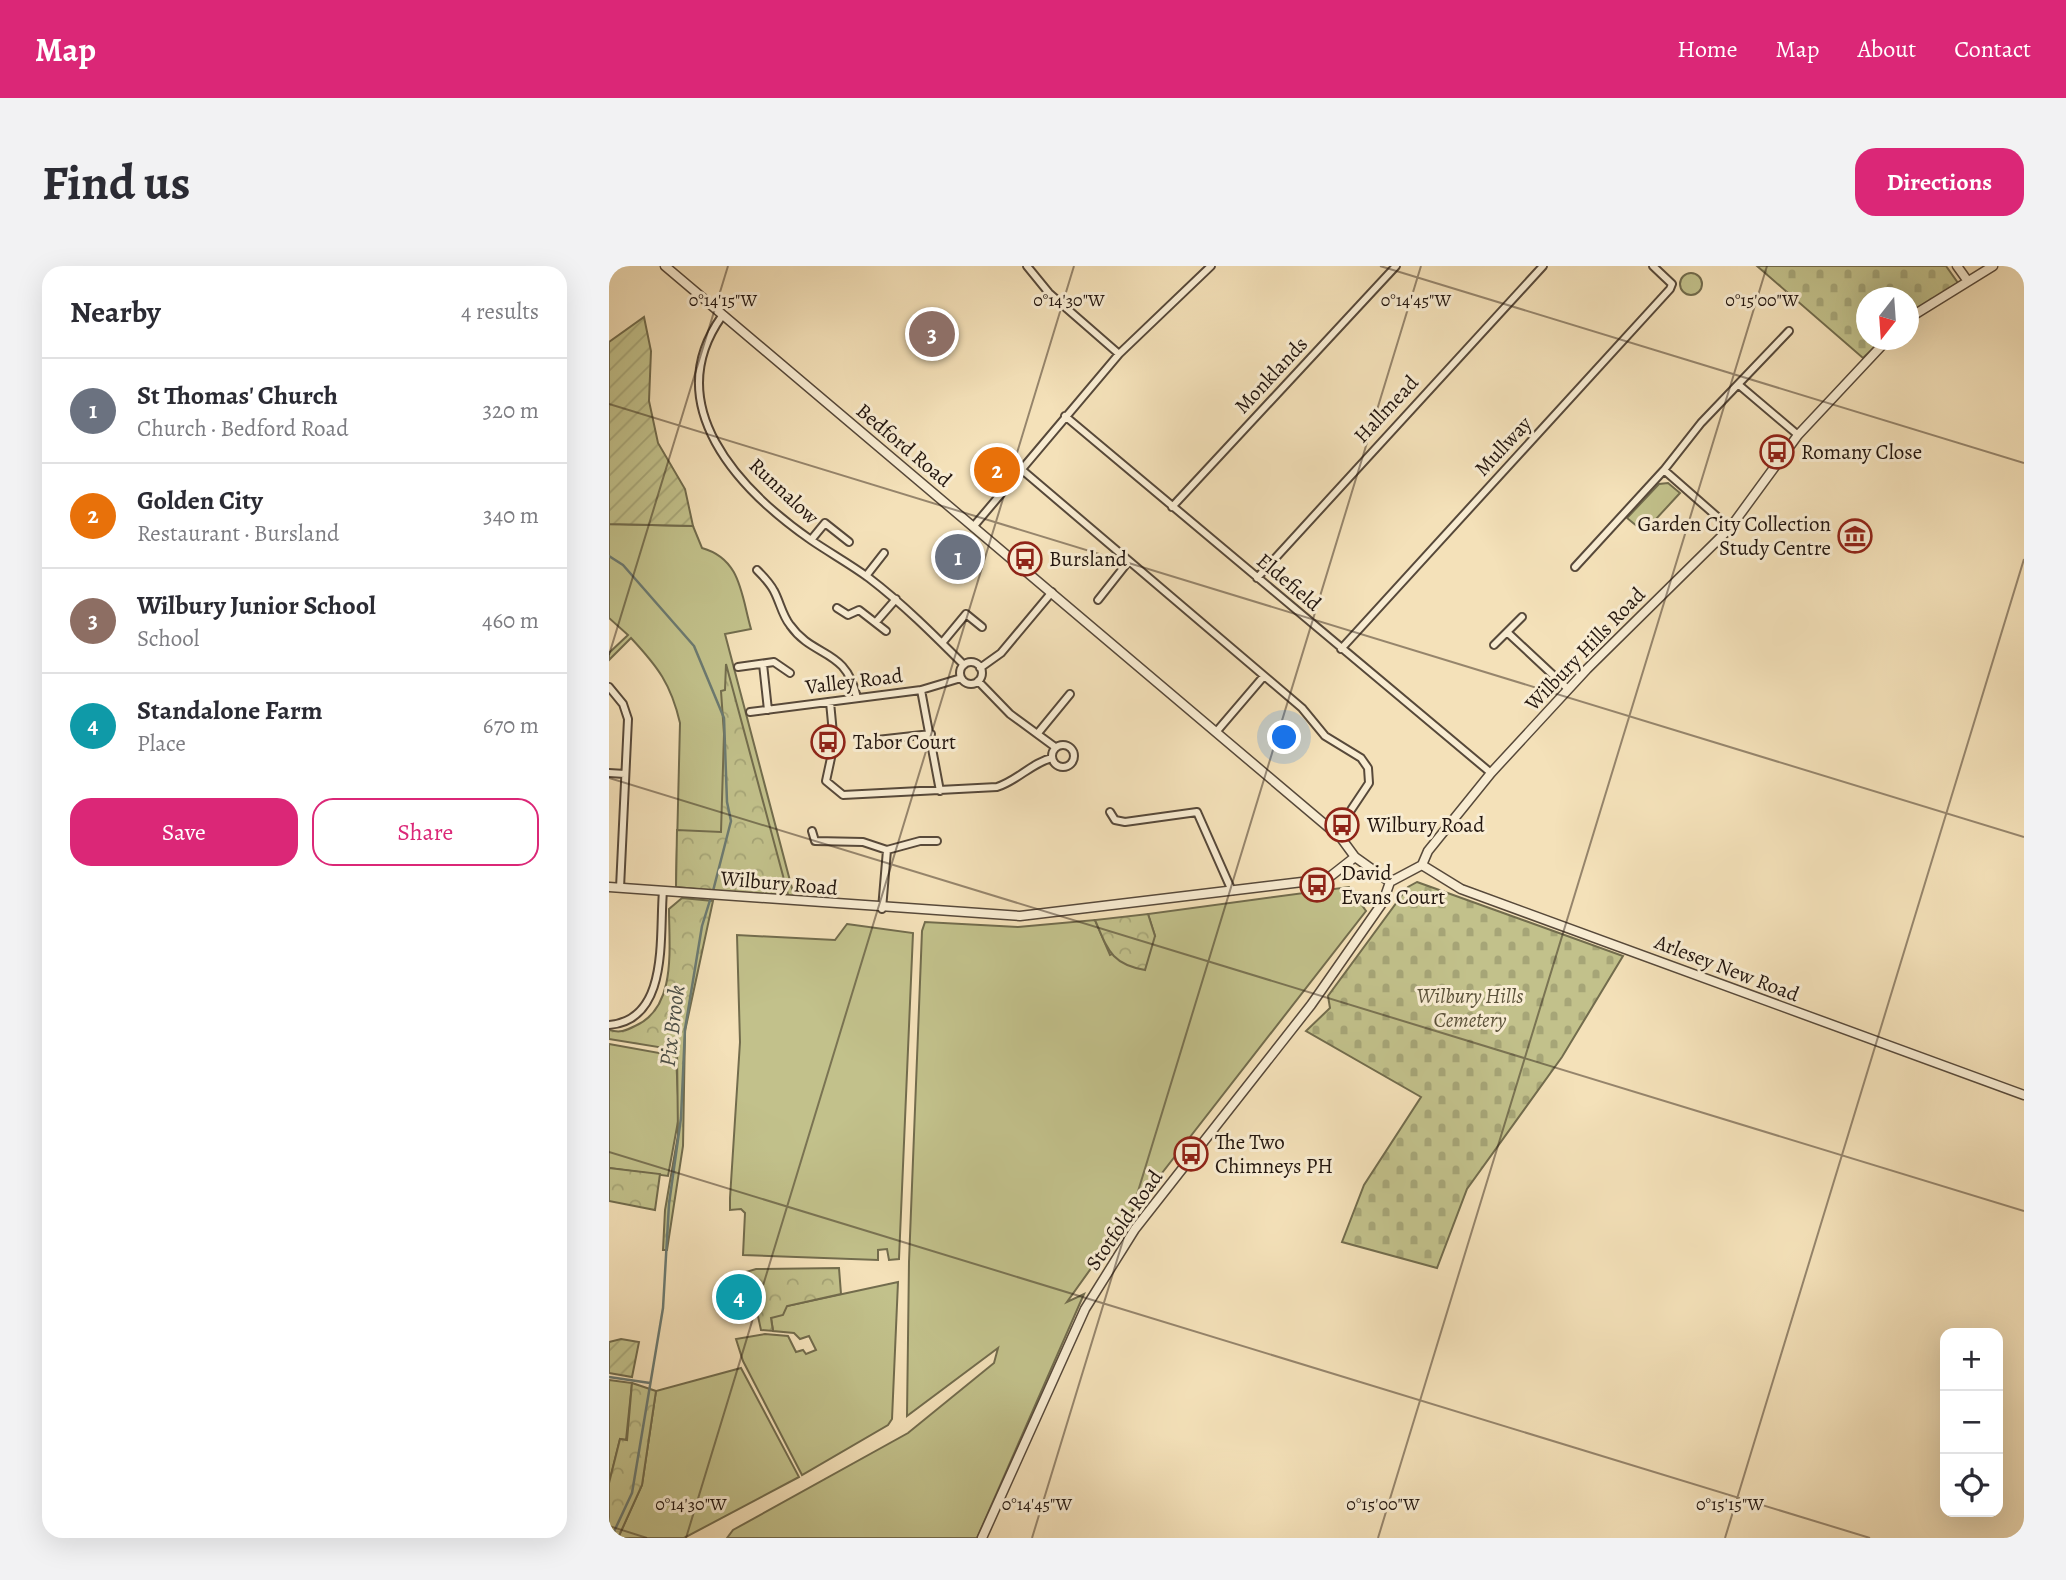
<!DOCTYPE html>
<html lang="en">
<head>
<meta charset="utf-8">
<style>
	body { margin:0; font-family:Alegreya,serif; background:#f2f2f3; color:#2b2b33 }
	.controls { position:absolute; right:21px; bottom:21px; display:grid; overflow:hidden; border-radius:14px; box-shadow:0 7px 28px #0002 }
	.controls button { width:63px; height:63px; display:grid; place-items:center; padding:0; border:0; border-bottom:2px solid #e1e1e2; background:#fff; color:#2b2b33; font:35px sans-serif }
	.compass { position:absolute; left:1247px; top:21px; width:63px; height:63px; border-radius:50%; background:#fff; box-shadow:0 7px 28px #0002; rotate:197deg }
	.you { position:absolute; left:676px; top:472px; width:24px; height:24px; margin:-18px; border:5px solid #fff; border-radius:50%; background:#1a73e8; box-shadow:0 0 0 10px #1a73e833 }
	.badge { display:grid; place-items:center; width:46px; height:46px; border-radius:50%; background:#db2777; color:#fff; font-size:23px; font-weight:700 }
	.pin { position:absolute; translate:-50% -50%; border:4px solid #fff; box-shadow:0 2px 7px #0006 }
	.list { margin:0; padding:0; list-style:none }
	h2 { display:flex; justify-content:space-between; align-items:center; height:91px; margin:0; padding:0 28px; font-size:30px }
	h2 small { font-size:23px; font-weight:400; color:#7c7c81 }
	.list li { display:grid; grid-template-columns:46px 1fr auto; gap:21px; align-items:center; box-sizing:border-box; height:105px; padding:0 28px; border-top:2px solid #e1e1e2 }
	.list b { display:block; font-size:26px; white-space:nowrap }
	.list p { margin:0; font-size:23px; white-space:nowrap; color:#7c7c81 }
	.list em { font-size:23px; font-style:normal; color:#7c7c81 }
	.actions { display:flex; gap:14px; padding:21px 28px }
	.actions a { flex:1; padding:16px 0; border:2px solid #db2777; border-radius:21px; text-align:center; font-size:24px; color:#db2777 }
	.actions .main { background:#db2777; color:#fff }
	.icon { flex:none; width:38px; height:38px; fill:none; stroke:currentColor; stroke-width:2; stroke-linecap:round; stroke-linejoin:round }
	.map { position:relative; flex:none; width:1415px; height:1272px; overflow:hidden; border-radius:21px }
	header { display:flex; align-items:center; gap:42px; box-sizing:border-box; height:98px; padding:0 35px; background:#db2777; color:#fff }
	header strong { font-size:33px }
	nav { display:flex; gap:38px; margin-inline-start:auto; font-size:24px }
	.intro { display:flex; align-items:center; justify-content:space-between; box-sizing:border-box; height:168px; padding:0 42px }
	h1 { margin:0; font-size:49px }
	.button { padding:18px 32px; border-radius:21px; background:#db2777; color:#fff; font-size:24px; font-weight:700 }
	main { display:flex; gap:42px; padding:0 42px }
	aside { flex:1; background:#fff; border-radius:21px; box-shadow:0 7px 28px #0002 }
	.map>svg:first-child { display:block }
	.grass { fill:#c2c18b; stroke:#726c4d; stroke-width:2 }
	.forest { fill:url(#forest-crowns); stroke:#726c4d; stroke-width:2 }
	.cemetery { fill:url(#cemetery-stones); stroke:#726c4d; stroke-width:2 }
	.garden { fill:url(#garden-furrows); stroke:#726c4d; stroke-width:2 }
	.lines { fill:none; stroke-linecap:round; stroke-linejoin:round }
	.stream { stroke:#6c7a71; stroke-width:2.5 }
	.minor-casing { stroke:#57493a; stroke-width:10 }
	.tertiary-casing { stroke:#57493a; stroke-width:11 }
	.minor { stroke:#f8ecd2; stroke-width:6 }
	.tertiary { stroke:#f8ecd2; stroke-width:8 }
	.ticks { fill:none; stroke:#23160f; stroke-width:2; stroke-opacity:0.45 }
	.labels { text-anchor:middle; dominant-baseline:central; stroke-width:6; stroke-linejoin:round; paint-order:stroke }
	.street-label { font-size:21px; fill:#23160f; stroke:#f8ecd2 }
	.poi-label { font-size:21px; fill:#23160f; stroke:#f8ecd2; text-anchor:start }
	.park-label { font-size:21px; font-style:italic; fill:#5b523a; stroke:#f8ecd2 }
	.water-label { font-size:23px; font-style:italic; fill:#4d5048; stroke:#f8ecd2 }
	.ticks-label { font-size:18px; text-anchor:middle; fill:#23160f; stroke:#f8ecd2; stroke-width:6; stroke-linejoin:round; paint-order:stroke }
</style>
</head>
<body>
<header>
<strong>Map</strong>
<nav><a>Home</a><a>Map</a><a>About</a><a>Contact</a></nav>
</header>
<div class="intro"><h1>Find us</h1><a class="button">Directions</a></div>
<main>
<aside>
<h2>Nearby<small>4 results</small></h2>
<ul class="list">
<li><span class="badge" style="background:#6b7280">1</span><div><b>St Thomas' Church</b><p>Church · Bedford Road</p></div><em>320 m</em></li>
<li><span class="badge" style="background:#e8710a">2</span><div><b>Golden City</b><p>Restaurant · Bursland</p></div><em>340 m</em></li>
<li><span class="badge" style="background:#8d6e63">3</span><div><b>Wilbury Junior School</b><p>School</p></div><em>460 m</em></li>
<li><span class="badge" style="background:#0f9aa8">4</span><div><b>Standalone Farm</b><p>Place</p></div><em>670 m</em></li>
</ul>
<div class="actions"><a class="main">Save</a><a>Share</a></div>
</aside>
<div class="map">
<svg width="1415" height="1272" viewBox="0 0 1415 1272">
	<defs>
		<pattern id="forest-crowns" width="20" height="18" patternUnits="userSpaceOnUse" patternTransform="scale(1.75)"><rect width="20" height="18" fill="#c2c18b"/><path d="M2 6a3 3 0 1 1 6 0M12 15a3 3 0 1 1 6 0" fill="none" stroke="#a6a577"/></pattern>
		<pattern id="cemetery-stones" width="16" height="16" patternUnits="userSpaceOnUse" patternTransform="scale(1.75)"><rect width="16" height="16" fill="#c2c18b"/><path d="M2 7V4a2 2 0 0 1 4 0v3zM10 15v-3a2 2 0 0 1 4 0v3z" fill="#a6a577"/></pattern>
		<pattern id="garden-furrows" width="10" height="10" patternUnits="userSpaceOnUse" patternTransform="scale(1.75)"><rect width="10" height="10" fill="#c2c18b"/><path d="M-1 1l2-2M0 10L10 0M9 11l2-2" fill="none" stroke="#a6a577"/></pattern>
	</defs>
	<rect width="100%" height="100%" fill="#f4e1b9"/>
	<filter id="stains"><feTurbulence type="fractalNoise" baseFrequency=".00286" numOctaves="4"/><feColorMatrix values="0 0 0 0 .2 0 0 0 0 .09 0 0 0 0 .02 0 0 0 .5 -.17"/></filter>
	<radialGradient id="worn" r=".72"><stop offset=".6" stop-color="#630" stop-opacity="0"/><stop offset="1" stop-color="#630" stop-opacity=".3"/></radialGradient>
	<path class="grass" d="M1071 18a11 11 0 1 1 22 0a11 11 0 1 1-22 0Z
		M1059 217 1071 227 1035 266 1018 252 1050 218Z
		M0 258 84 260 93 282C132 293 132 328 142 363L116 368 185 630 67 621 71 457C62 418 49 401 22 372L0 394V387L19 369 0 352Z
		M740 621 757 645 518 952 458 1036 475 1028 368 1272H118L124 1264 299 1167 385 1097 389 1082 298 1150 300 996 313 665 316 656 409 661 486 654 501 689 546 670 539 648Z
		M238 658 304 667 290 993 280 994 278 983 269 984V994L134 989 136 947 132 943 121 944V932L131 776 128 669 226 674Z
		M0 778 67 790 70 850 59 910 0 902Z
		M289 1016 283 1153 279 1159 193 1209 134 1095 127 1073 156 1068 179 1070 187 1086 194 1084 197 1088 207 1084 200 1070 191 1073 185 1067 164 1065 162 1052 178 1040Z
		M132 1102 190 1211 75 1272H9L33 1219 47 1125Z
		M0 1114 23 1117 17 1174 11 1173 0 1217Z"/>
	<path class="forest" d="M117 398 180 632 67 621 68 564 112 566 115 468 112 425 116 424Z
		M73 632 104 635 76 765 74 880 58 984H54L56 944 69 869 68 784 0 773V764C11 767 16 765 26 760 68 742 60 682 60 643Z
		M539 648 546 670 536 704C502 698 499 684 486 654Z
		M0 902 51 908 46 944 0 935Z
		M230 1002 232 1028 178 1040 174 1049 162 1052 164 1065 152 1064 147 1041 140 1042 131 1033 127 1009 147 1003Z
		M23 1117 47 1125 33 1219 9 1272H0V1217L11 1173 18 1174Z"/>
	<path class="cemetery" d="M1148 0H1337L1349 17 1300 50V32H1258V74H1273L1254 92Z
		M808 616 1014 690 953 791 858 923 828 1002 733 976 755 919 812 831 697 765 721 742 719 730 799 621Z"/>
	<path class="garden" d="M35 51 42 85 40 135 49 177 76 223 84 260 0 258V76Z
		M12 1073 30 1076 23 1111 0 1107V1076Z"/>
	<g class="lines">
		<path class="stream" d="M0 290 14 299 85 380 115 452 118 536 122 555 104 625
			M0 1111 41 1117
			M2 1272 23 1227 54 1042 60 938 72 852 76 763 93 660 102 631"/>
		<defs>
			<path id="minor" d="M418 0 440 27 510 88
				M113 50C50 139 129 223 202 274 221 287 241 298 260 312 294 338 324 368 355 399
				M1130 119 1189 169
				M456 150 882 507
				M412 203 693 442 716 470 752 492 759 502 760 517 742 544
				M1055 204 1121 262
				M563 241 787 0
				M364 261 510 88 602 0
				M202 274 216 257 240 276
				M966 301 1055 204 1092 157 1180 65
				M148 304C154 310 161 317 165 325 171 336 173 349 181 359 205 393 237 381 248 432
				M257 310 275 287
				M648 312 934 0
				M489 334 519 296
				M228 342 239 349 250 344 277 365
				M267 356 287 333
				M898 366 959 423
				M333 377 357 348 373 361
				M885 379 913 351
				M732 383 1061 23 1063 18 1044 0
				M351 407a11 11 0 1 1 22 0a11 11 0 1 1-22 0Z
				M154 398 159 444
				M129 401 165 396 181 407
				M371 402 392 387 443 326
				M369 415 401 448 446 481
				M0 421 14 438 19 453 11 622
				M312 424 331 525
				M221 436 225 478 217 515 234 529 388 521C408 515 424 496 443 492
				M141 446 312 424 352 412
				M608 465 655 410
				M429 467 461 428
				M268 474 322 468
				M443 490a11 11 0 1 1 22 0a11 11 0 1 1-22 0Z
				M0 507 16 508
				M501 546 506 554 516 556 588 546 623 625
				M203 565 206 575 254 576 278 584 311 575H328
				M273 643 278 584
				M0 759C61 754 50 669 54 625"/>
			<path id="tertiary" d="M56 0 732 572 746 591 781 616
				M1348 0 1358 14
				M1300 52 1384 0
				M813 599 852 623 1415 829
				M781 616 813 599 819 585 882 507 978 403 1121 262 1189 169 1278 74
				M0 621 411 650 718 613 746 591
				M373 1272 476 1043 526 963 702 739 774 636 781 616"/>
		</defs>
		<use href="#minor" class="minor-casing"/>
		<use href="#tertiary" class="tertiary-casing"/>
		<use href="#minor" class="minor"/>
		<use href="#tertiary" class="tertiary"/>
	</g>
	<path class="ticks" d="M771 0 1415 197M0 138 1415 571M0 389 119 0M0 512 1415 945M0 886 1261 1272M0 1260 38 1272M77 1272 465 0M423 1272 812 0M769 1272 1158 0M1116 1272 1415 293"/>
	<defs>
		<symbol id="bus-ring" viewBox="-11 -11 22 22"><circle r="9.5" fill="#f8ecd2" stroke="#8f2418" stroke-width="1.5"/><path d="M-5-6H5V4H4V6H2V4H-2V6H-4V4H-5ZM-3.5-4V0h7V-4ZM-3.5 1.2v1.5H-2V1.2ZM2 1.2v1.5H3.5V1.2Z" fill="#8f2418"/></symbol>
		<symbol id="museum-ring" viewBox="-11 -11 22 22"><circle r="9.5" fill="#f8ecd2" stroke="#8f2418" stroke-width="1.5"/><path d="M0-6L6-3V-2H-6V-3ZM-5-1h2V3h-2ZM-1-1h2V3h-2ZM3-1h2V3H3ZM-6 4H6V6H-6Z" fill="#8f2418"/></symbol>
	</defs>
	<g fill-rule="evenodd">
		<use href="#bus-ring" x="1149" y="167" width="38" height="38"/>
		<use href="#museum-ring" x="1227" y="251" width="38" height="38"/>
		<use href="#bus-ring" x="397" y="274" width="38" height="38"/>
		<use href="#bus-ring" x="200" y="457" width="38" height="38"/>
		<use href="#bus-ring" x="714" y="540" width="38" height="38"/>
		<use href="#bus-ring" x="689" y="600" width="38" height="38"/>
		<use href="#bus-ring" x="563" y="869" width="38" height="38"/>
	</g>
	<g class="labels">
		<g class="street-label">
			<text transform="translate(662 109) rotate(-47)">Monklands</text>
			<text transform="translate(777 143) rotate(-47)">Hallmead</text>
			<text transform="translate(295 179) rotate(40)">Bedford Road</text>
			<text transform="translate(894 180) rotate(-47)">Mullway</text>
			<text transform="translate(175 225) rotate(43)">Runnalow</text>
			<text transform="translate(680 316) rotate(40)">Eldefield</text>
			<text transform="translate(976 383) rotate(-46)">Wilbury Hills Road</text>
			<text transform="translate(245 415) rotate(-7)">Valley Road</text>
			<text transform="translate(170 617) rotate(5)">Wilbury Road</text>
			<text transform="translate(1118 702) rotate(21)">Arlesey New Road</text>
			<text transform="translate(515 954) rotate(-55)">Stotfold Road</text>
		</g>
		<g class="poi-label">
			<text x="1192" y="186">Romany Close</text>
			<text x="1222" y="258" text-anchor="end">Garden City Collection<tspan x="1222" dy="24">Study Centre</tspan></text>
			<text x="440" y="293">Bursland</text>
			<text x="244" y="476">Tabor Court</text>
			<text x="758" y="559">Wilbury Road</text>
			<text x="732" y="607">David<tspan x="732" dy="24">Evans Court</tspan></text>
			<text x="606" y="876">The Two<tspan x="606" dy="24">Chimneys PH</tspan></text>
		</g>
		<g class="park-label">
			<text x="861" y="730">Wilbury Hills<tspan x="861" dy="24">Cemetery</tspan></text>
		</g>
		<g class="water-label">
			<text transform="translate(63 760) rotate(-83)">Pix Brook</text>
		</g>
	</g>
	<g class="ticks-label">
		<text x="114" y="40">0°14'15"W</text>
		<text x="460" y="40">0°14'30"W</text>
		<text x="807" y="40">0°14'45"W</text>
		<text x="1153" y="40">0°15'00"W</text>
		<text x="82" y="1244">0°14'30"W</text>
		<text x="428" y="1244">0°14'45"W</text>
		<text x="774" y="1244">0°15'00"W</text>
		<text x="1121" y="1244">0°15'15"W</text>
	</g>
	<rect width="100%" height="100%" filter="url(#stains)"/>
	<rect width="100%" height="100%" fill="url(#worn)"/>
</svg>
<div class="controls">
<button>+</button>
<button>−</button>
<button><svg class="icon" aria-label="locate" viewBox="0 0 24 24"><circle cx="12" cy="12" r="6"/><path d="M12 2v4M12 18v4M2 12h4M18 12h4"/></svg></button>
</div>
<svg class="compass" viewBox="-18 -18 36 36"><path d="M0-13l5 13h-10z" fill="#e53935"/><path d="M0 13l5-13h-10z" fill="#7c7c81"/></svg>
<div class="you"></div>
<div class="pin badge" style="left:349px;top:291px;background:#6b7280">1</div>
<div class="pin badge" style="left:388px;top:204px;background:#e8710a">2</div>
<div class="pin badge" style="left:323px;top:68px;background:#8d6e63">3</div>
<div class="pin badge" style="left:130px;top:1031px;background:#0f9aa8">4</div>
</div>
</main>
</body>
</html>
